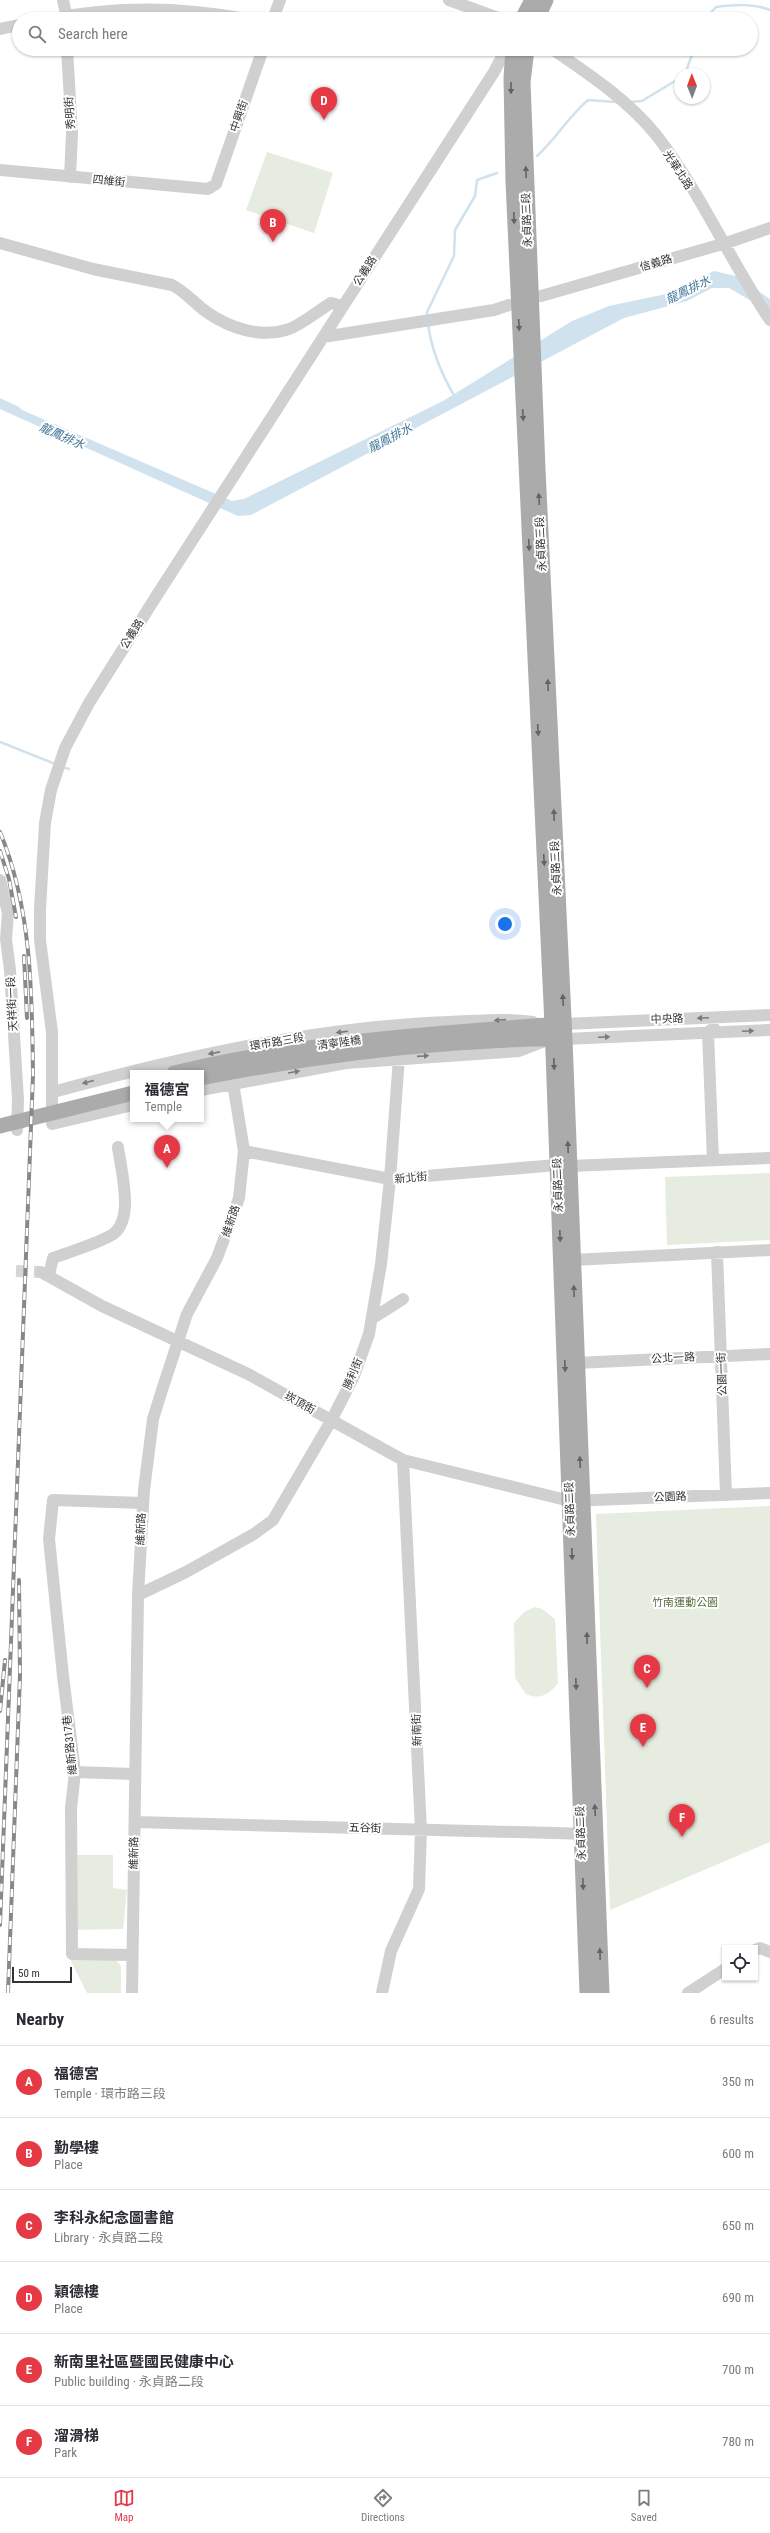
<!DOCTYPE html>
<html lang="en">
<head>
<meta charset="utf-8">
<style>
	body { margin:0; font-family:"Roboto Condensed","Noto Sans TC",sans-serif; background:#f7f7f7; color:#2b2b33 }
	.controls { position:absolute; right:12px; bottom:12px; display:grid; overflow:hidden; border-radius:0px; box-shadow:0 1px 3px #0004 }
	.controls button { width:36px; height:36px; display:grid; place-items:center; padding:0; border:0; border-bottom:1px solid #e1e1e2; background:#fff; color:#2b2b33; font:20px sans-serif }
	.compass { position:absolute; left:674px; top:68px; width:36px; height:36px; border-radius:50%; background:#fff; box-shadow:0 1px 3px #0004; rotate:359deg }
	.scale { position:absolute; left:12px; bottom:10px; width:60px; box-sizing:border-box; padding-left:4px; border:2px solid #333; border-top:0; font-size:11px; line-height:14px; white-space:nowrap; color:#333; -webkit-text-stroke:3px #fff; paint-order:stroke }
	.you { position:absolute; left:505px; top:924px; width:14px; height:14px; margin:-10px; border:3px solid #fff; border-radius:50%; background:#1a73e8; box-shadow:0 0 0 6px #1a73e833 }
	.badge { display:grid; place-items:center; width:26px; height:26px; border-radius:50%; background:#e63946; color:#fff; font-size:13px; font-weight:700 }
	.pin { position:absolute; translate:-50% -33px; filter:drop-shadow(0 1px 2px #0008) }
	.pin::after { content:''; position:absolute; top:21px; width:14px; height:12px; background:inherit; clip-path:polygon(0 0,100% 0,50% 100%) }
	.popup { position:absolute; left:130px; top:1070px; width:74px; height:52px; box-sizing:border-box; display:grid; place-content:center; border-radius:0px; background:#fff; filter:drop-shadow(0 1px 3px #0005); font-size:13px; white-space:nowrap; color:#7c7c81 }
	.popup b { font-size:15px; color:#2b2b33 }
	.popup::after { content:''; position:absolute; left:50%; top:100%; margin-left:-8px; border:8px solid transparent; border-top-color:#fff }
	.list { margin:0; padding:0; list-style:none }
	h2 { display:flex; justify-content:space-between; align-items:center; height:52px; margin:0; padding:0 16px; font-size:17px }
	h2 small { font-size:13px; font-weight:400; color:#7c7c81 }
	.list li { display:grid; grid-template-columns:26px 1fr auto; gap:12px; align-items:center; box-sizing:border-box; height:72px; padding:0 16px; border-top:1px solid #e1e1e2 }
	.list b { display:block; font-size:15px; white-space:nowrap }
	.list p { margin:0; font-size:13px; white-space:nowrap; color:#7c7c81 }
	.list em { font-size:13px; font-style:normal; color:#7c7c81 }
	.icon { flex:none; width:22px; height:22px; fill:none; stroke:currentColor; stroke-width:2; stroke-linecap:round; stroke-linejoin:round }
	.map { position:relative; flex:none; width:770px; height:1993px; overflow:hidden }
	.search { position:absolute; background:#fff; box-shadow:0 1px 3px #0004; left:12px; right:12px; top:12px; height:44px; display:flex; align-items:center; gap:10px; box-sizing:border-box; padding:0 14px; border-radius:22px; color:#7c7c81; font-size:15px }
	.sheet { height:484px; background:#fff }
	nav { display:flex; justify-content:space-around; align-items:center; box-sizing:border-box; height:56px; border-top:1px solid #e1e1e2; background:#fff; font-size:11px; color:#7c7c81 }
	nav a { display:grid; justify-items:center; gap:2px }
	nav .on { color:#e63946 }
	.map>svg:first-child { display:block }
	.green { fill:#e6ecdf }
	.water { fill:#cfe2ee }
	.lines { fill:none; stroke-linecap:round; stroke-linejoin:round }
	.stream { stroke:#cfe2ee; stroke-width:2.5 }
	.minor-tunnel { stroke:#d6d6d6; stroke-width:12; stroke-dasharray:12 6; stroke-linecap:butt }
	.minor { stroke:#d0d0d0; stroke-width:12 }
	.major { stroke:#ababab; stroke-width:15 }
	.rail-casing { stroke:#888; stroke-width:4 }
	.rail { stroke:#fff; stroke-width:2.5; stroke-dasharray:8; stroke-linecap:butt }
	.oneway { fill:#636363 }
	.oneway2 { fill:#7a7a7a }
	.labels { text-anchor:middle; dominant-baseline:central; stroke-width:4; stroke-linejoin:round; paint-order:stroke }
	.street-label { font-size:11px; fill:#333; stroke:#fff }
	.park-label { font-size:11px; fill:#56703f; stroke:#fff }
	.water-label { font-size:12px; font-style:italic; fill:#3f7597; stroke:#fff }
</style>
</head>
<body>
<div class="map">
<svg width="770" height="1993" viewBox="0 0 770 1993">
	<rect width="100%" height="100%" fill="#fff"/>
	<path class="green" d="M267 152 333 173 314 233 246 210Z
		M770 1173V1240L667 1245 665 1177Z
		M770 1506V1842L610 1910 596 1514Z
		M535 1607 542 1609 555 1619 558 1683C549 1695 540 1700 526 1694L515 1678 514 1623 524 1612Z
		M74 1855H113V1888L127 1890 123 1929 73 1930Z
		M70 1959H115L121 1966V1993H87Z"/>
	<path class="water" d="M714 271 736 276 770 299V312L729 288H712L687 301 624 318 251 515 238 516 0 409V398L19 407 22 410 232 501 244 499 443 401 572 321 609 306 666 294Z"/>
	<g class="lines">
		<path class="stream" d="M705 19 716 7C734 5 753 3 770 10
			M685 74 694 49
			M629 102 642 101 680 78
			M537 156C556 139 568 117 588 100L616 102
			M427 316V312L454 256 455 230 475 196 477 180 497 173
			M428 323C431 349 442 375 455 397
			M0 742 55 764
			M62 767 69 769"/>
		<path class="minor-tunnel" d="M16 1271 41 1272"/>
		<path class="minor" d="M63 0 67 19
			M449 0 501 19
			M50 19C114 6 182 7 246 19
			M273 19 280 0
			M0 29 19 25
			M67 49 72 134 70 177
			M552 49C589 74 629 101 657 136 701 193 730 261 770 320
			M0 170 208 189 216 184 263 49
			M0 243 93 269 172 285C186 292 195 304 208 313 230 328 260 338 286 330 299 327 319 310 331 303L342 306
			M541 296 726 243 770 228
			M323 337 494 310 509 305
			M0 880 8 913 6 939 10 970 18 1100 17 1130
			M564 1024 770 1015
			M565 1039 770 1030
			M201 1090 346 1063 519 1051 545 1041
			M53 1092C182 1057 315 1027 449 1022 478 1021 505 1018 533 1022
			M133 1105 52 1124V1032L40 940V909L45 823 51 790 65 748 89 703 157 595 494 72 506 49
			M244 1151 390 1179 557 1165
			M713 1160 708 1032 714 1028
			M569 1166 770 1158
			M717 1252 726 1495
			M573 1260 770 1250
			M41 1272 102 1306 248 1374 403 1460 570 1501 770 1493
			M49 1275 53 1258C72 1251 93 1245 110 1236 136 1223 121 1171 118 1147
			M373 1318 403 1299
			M576 1363 770 1354
			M138 1595 186 1572 254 1534 273 1520 331 1421 354 1376 369 1334 381 1264 390 1179 399 1058
			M75 1772 134 1774
			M135 1822 590 1834
			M755 1950 760 1948 770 1952
			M132 1955 72 1954 71 1808 75 1772 63 1676 49 1539 53 1500 142 1503
			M132 1993 138 1595 144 1490 153 1419 162 1390 187 1314 217 1258 239 1198 244 1151 233 1083
			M382 1993 391 1951 419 1889 421 1830 403 1460
			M688 1993 725 1969"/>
		<path class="major" d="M522 19 532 0
			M537 19 546 0
			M513 49 511 78 513 182 552 1025 587 1993
			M527 49 523 82 538 469 565 1039 602 1993
			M174 1073C301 1042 431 1034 561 1024
			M201 1078C286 1061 371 1049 457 1043 492 1041 528 1038 563 1039
			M0 1126 133 1093"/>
		<defs>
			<path id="rail" d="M0 832C32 909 32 994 33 1075L0 1925
				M0 851 9 879 16 917
				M24 956 27 1018
				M0 1711 5 1660
				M8 1993 20 1675 19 1580"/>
		</defs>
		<use href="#rail" class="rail-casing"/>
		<use href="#rail" class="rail"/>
	</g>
	<defs><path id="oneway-solid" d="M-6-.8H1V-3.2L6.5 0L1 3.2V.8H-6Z"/></defs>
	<g class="oneway">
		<use href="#oneway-solid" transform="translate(511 88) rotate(90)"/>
		<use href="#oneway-solid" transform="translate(526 172) rotate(-92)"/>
		<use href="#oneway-solid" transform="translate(514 218) rotate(88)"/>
		<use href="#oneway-solid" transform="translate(519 325) rotate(87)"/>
		<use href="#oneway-solid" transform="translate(523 415) rotate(87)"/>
		<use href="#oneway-solid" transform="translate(539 499) rotate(-93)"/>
		<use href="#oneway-solid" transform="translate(529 545) rotate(87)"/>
		<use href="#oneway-solid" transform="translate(548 685) rotate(-92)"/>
		<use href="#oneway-solid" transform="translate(538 730) rotate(87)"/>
		<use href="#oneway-solid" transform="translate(554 815) rotate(-92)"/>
		<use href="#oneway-solid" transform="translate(544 860) rotate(87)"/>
		<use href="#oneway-solid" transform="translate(563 1000) rotate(-93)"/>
		<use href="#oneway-solid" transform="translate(554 1064) rotate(88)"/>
		<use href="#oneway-solid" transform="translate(568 1147) rotate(-92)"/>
		<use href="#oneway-solid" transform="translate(560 1236) rotate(88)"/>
		<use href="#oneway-solid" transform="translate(574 1291) rotate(-92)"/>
		<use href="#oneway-solid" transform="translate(565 1366) rotate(88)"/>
		<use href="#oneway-solid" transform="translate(580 1462) rotate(-93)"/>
		<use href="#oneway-solid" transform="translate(572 1554) rotate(88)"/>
		<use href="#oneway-solid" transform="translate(587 1638) rotate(-91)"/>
		<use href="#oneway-solid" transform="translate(576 1684) rotate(88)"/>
		<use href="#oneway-solid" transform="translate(595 1810) rotate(-93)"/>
		<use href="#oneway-solid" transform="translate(583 1884) rotate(88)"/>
		<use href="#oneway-solid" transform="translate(600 1954) rotate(-92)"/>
	</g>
	<g class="oneway2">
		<use href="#oneway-solid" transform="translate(703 1018) rotate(178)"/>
		<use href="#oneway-solid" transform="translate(500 1020) rotate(176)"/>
		<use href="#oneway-solid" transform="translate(748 1031) rotate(-2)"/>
		<use href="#oneway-solid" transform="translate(342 1032) rotate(173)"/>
		<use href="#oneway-solid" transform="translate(604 1037) rotate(-3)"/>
		<use href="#oneway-solid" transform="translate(214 1053) rotate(169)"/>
		<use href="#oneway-solid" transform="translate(423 1056) rotate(-4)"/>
		<use href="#oneway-solid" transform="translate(294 1072) rotate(-10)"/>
		<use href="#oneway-solid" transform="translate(88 1082) rotate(165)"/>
	</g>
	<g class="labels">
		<g class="street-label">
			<text transform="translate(70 113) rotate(-94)">秀明街</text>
			<text transform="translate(239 116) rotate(-71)">中興街</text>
			<text transform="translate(678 170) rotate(57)">光華北路</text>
			<text transform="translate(109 181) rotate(6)">四維街</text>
			<text transform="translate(527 220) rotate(-92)">永貞路三段</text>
			<text transform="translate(656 263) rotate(-16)">信義路</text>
			<text transform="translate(365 271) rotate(-57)">公義路</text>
			<text transform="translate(541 544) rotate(-93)">永貞路三段</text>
			<text transform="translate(132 634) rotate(-58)">公義路</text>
			<text transform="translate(556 868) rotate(-93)">永貞路三段</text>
			<text transform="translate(12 1004) rotate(-93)">天祥街一段</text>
			<text transform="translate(667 1019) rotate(-2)">中央路</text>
			<text transform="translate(277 1042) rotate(-10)">環市路三段</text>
			<text transform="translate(339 1043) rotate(-8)">清寧陸橋</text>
			<text transform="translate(411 1178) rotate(-5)">新北街</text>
			<text transform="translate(558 1185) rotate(-92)">永貞路二段</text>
			<text transform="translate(231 1221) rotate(-71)">維新路</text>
			<text transform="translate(673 1358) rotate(-3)">公北一路</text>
			<text transform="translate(353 1374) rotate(-67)">勝利街</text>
			<text transform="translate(722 1374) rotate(-92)">公園一街</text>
			<text transform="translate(300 1403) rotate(29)">崁頂街</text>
			<text transform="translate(670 1497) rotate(-3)">公園路</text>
			<text transform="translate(570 1509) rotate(-92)">永貞路二段</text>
			<text transform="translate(141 1529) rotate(-88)">維新路</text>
			<text transform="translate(417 1730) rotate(-92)">新南街</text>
			<text transform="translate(70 1745) rotate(-96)">維新路317巷</text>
			<text transform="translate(365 1828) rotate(2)">五谷街</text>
			<text transform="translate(581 1833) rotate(-92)">永貞路二段</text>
			<text transform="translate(134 1853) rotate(-89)">維新路</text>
		</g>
		<g class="park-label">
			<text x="685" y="1602">竹南運動公園</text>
		</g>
		<g class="water-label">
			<text transform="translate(688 290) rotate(-26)">龍鳳排水</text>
			<text transform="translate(62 436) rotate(24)">龍鳳排水</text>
			<text transform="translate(390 438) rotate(-28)">龍鳳排水</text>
		</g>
	</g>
</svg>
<div class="controls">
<button><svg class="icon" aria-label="locate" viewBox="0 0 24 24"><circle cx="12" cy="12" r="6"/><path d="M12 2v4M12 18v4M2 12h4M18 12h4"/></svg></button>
</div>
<svg class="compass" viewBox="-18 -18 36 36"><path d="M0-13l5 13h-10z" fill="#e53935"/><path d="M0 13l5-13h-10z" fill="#7c7c81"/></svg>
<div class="scale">50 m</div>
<div class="you"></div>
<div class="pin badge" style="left:167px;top:1168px">A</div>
<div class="popup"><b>福德宮</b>Temple</div>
<div class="pin badge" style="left:273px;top:242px">B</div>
<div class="pin badge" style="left:647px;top:1688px">C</div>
<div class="pin badge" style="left:324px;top:120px">D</div>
<div class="pin badge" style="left:643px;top:1747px">E</div>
<div class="pin badge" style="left:682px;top:1837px">F</div>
<div class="search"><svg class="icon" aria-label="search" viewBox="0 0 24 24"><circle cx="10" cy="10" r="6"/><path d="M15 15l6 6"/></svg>Search here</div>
</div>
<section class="sheet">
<h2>Nearby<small>6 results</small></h2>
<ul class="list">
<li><span class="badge">A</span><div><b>福德宮</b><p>Temple · 環市路三段</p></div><em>350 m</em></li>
<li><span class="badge">B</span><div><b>勤學樓</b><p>Place</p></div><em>600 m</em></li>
<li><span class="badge">C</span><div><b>李科永紀念圖書館</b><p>Library · 永貞路二段</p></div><em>650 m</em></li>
<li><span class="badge">D</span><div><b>穎德樓</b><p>Place</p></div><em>690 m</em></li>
<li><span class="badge">E</span><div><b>新南里社區暨國民健康中心</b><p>Public building · 永貞路二段</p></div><em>700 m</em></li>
<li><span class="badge">F</span><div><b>溜滑梯</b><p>Park</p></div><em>780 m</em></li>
</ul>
</section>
<nav>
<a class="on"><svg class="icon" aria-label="map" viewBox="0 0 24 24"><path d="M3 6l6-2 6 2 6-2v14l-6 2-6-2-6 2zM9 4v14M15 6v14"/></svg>Map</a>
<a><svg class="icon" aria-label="directions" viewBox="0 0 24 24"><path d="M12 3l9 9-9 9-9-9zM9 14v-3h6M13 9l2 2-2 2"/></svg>Directions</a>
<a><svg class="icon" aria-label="saved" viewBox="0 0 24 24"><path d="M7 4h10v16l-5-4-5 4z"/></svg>Saved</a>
</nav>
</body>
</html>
